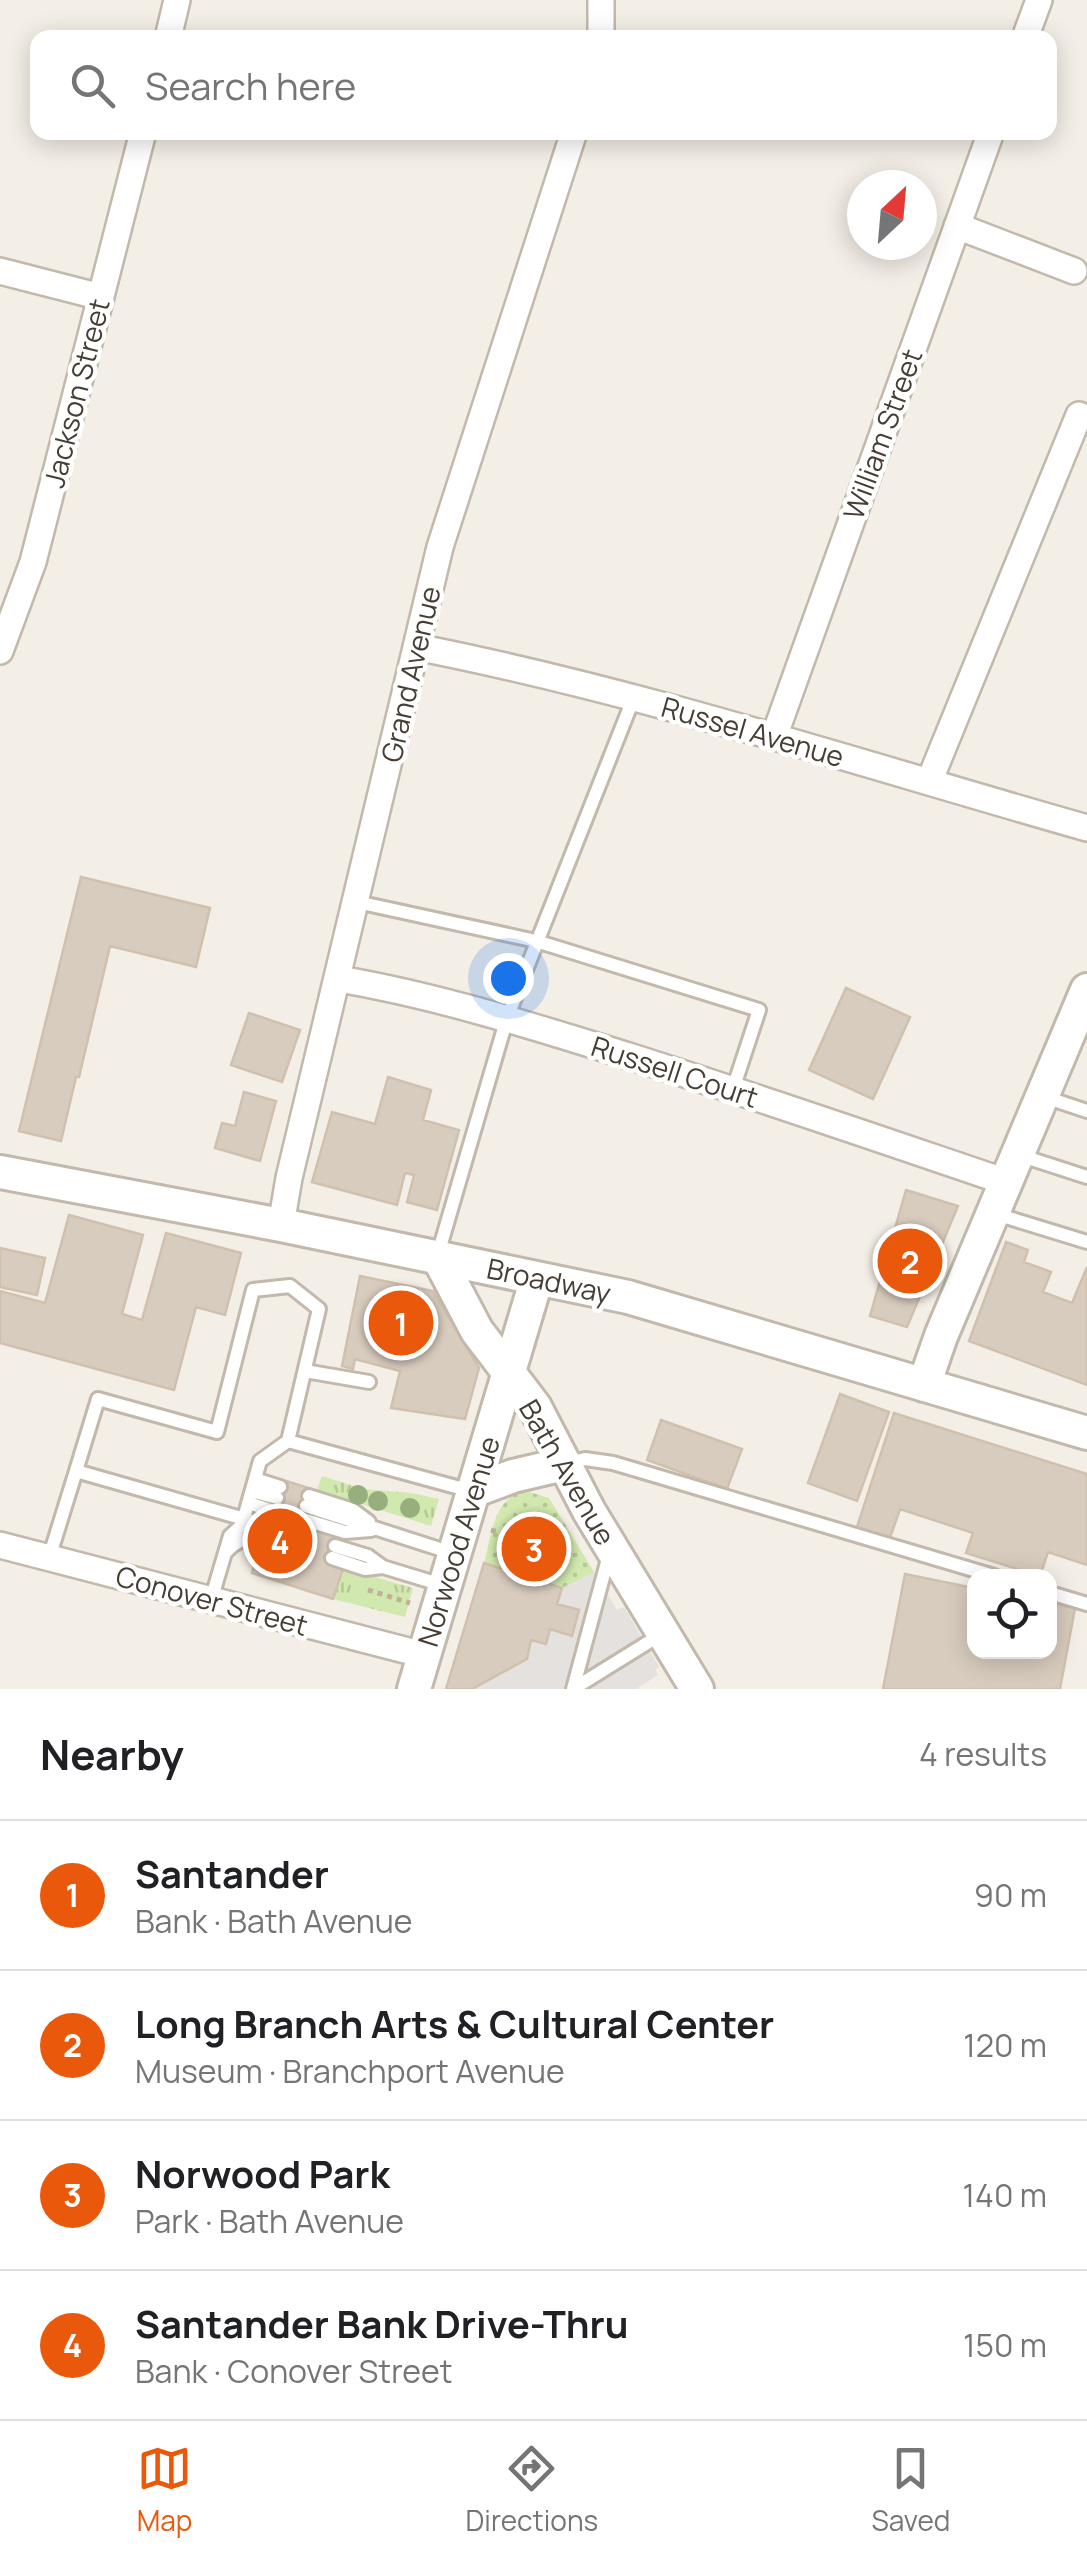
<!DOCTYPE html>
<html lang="en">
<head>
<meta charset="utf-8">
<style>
	body { margin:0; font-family:Manrope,sans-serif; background:#f2f2f2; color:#202124 }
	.controls { position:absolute; right:30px; bottom:30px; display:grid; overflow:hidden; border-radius:20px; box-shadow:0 5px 25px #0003 }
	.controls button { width:90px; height:90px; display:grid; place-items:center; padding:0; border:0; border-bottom:2px solid #e0e0e0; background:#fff; color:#202124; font:50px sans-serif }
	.compass { position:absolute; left:847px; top:170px; width:90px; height:90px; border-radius:50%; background:#fff; box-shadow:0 5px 25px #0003; rotate:26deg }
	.you { position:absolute; left:508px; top:978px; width:35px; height:35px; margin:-25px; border:8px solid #fff; border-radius:50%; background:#1a73e8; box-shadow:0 0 0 15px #1a73e833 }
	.badge { display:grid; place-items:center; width:65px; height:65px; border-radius:50%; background:#ea580c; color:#fff; font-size:32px; font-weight:700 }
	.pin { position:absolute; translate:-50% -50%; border:5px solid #fff; box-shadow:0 2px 10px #0006 }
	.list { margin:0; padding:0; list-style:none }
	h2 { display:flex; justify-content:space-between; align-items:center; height:130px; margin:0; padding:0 40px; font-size:42px }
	h2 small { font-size:32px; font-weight:400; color:#757577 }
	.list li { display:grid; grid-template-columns:65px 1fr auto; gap:30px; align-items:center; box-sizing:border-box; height:150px; padding:0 40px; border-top:2px solid #e0e0e0 }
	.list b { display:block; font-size:38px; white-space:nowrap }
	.list p { margin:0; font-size:32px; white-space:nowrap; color:#757577 }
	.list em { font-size:32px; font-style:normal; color:#757577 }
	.icon { flex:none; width:55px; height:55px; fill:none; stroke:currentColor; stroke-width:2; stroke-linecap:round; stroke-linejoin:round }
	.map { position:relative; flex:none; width:1087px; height:1689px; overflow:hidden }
	.search { position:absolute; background:#fff; box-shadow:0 5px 25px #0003; left:30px; right:30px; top:30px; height:110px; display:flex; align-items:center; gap:25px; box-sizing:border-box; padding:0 35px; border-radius:20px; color:#757577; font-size:38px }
	.sheet { height:730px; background:#fff }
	nav { display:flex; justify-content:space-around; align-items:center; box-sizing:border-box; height:140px; border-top:2px solid #e0e0e0; background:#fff; font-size:28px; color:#757577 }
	nav a { display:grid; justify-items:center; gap:5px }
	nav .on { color:#ea580c }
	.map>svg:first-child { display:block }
	.grass { fill:url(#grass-tufts) }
	.park { fill:url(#park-dots) }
	.parking { fill:#e4e1de }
	.building { fill:#d8ccbe; stroke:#d0c1ae; stroke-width:2.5 }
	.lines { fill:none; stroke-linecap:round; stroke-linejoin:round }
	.service-casing { stroke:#c2b8ab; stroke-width:18 }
	.minor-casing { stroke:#c2b8ab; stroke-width:30 }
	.tertiary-casing { stroke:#c2b8ab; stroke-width:38 }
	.path { stroke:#c1b099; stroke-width:5; stroke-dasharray:5 5; stroke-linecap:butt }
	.service { stroke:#fff; stroke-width:12 }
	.minor { stroke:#fff; stroke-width:25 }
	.tertiary { stroke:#fff; stroke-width:32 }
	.tree { fill:#97ae7e }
	.labels { text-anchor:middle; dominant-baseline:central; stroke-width:9; stroke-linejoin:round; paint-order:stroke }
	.street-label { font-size:28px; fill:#463e35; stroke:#fff }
</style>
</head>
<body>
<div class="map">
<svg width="1087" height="1689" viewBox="0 0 1087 1689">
	<defs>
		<pattern id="grass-tufts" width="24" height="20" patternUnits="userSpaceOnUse" patternTransform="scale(2.5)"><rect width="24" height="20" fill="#d1e8ae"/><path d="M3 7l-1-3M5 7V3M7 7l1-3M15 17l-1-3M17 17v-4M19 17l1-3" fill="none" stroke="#b5c896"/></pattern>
		<pattern id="park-dots" width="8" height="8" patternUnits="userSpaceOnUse" patternTransform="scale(2.5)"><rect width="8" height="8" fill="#d1e8ae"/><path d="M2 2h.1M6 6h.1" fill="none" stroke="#b5c896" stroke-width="1.8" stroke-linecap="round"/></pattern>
	</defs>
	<rect width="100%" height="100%" fill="#f3eee6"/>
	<path class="grass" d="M322 1476 363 1489 411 1493 439 1499 431 1526 317 1490Z
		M343 1568 413 1588 405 1617 333 1599Z"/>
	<path class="park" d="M526 1491 549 1498 594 1572 565 1588 484 1563C492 1535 493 1497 526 1491Z"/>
	<path class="parking" d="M594 1572 617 1610 624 1607 659 1667 655 1670 658 1675 636 1689H472L526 1659 531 1640 546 1644 550 1629 572 1635 579 1610 557 1604 562 1588Z"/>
	<path class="building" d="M81 877 210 908 196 967 110 946 79 1077H76L61 1141 19 1131Z
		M846 988 910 1017 873 1099 809 1070Z
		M249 1013 300 1030 282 1082 231 1065Z
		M388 1077 431 1090 423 1120 459 1130 437 1210 407 1202 414 1175 405 1173 397 1205 312 1182 332 1112 375 1124Z
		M244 1092 276 1101 260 1161 215 1148 222 1123 235 1126Z
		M906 1190 958 1206 907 1327 870 1316Z
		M69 1215 143 1235 122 1314 142 1320 166 1233 241 1253 225 1315 196 1307 174 1390 0 1343V1291L45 1303Z
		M1006 1242 1028 1250 1024 1262 1051 1272 1043 1292 1072 1303 1087 1267V1385L969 1341Z
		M0 1248 45 1258 37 1295 0 1287Z
		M360 1276 433 1291 479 1368 465 1419 391 1408 400 1371 355 1359 353 1369 342 1366Z
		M840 1394 889 1412 857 1501 808 1483Z
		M894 1413 1087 1474V1565L1048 1552 1040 1576 966 1553 973 1533 900 1509 890 1538 857 1527Z
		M661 1420 742 1449 727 1489 647 1460Z
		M283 1480 312 1489 293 1551 303 1554 311 1528 338 1536 331 1562 344 1566 333 1599 252 1573 261 1542 264 1543Z
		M484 1563 562 1588 557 1604 579 1610 572 1636 550 1629 546 1644 531 1640 527 1659 472 1689H446Z
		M905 1574 974 1588V1652H1050V1603L1075 1608 1060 1689H883Z"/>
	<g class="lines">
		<defs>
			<path id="service" d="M357 902 536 941 759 1010 733 1089
				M1045 1097 1087 1111
				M1019 1155 1087 1177
				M996 1214 1087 1242
				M438 1254 507 1018 634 697
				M305 1371 369 1382
				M569 1463 585 1459 613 1463 994 1576
				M255 1479 280 1487
				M252 1491 277 1498
				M309 1496 353 1510 369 1522
				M248 1503 273 1511
				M306 1506 452 1553
				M302 1519 345 1532 371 1530
				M269 1526 76 1471 98 1399 217 1432 253 1290 290 1286 319 1309 288 1441
				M298 1535 308 1538
				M335 1546 368 1556 383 1567 442 1585
				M294 1548 304 1550
				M227 1551C237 1540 250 1535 265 1539
				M49 1558 76 1471
				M332 1558 365 1569 383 1567
				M1050 1593 1087 1604
				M211 1600 230 1536 242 1525 260 1461 288 1441 471 1491
				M573 1689 609 1555
				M573 1689 660 1635"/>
			<path id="minor" d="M168 38 177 0
				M601 38V0
				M1025 38 1039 0
				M957 226 1074 271
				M0 271 101 297
				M416 647C644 692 864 765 1087 828
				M0 651 33 562 143 132
				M774 737 991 132
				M929 782 1079 415
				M339 979C439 996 535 1027 632 1057 757 1097 882 1140 1006 1182
				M281 1225 289 1178 440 547 574 132
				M0 1545 424 1655"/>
			<path id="tertiary" d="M0 1172 281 1225 628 1297 1087 1433
				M438 1257 477 1331 535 1407 589 1511 697 1689
				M924 1385 941 1336 1087 990
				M473 1491 513 1476 564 1464
				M414 1689 537 1278"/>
		</defs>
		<use href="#service" class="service-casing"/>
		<use href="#minor" class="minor-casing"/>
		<use href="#tertiary" class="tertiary-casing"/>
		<path class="path" d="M517 1540a11 11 0 1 1 22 0a11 11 0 1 1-22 0Z
			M491 1530 518 1538
			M537 1535 560 1521
			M368 1590 410 1603"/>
		<use href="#service" class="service"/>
		<use href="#minor" class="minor"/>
		<use href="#tertiary" class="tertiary"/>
	</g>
	<g class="tree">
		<circle cx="358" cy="1495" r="10"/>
		<circle cx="378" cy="1501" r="10"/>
		<circle cx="410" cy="1508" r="10"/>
	</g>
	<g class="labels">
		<g class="street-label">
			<text transform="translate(76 393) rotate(-76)">Jackson Street</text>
			<text transform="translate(882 434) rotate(-70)">William Street</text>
			<text transform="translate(410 674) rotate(-77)">Grand Avenue</text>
			<text transform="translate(753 731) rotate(16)">Russel Avenue</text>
			<text transform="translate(675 1071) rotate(18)">Russell Court</text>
			<text transform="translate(549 1280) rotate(12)">Broadway</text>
			<text transform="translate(568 1472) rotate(60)">Bath Avenue</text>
			<text transform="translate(458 1541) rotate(-73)">Norwood Avenue</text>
			<text transform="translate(212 1600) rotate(15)">Conover Street</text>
		</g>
	</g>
</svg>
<div class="controls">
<button><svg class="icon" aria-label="locate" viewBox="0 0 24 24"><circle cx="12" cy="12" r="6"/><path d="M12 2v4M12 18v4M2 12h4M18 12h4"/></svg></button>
</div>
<svg class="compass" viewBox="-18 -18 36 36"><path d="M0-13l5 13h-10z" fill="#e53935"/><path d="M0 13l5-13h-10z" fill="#757577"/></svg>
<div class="you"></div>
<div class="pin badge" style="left:401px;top:1323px">1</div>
<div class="pin badge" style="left:910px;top:1261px">2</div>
<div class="pin badge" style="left:534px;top:1549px">3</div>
<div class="pin badge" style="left:280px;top:1541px">4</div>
<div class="search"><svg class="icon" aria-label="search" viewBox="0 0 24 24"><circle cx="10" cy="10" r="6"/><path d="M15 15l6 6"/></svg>Search here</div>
</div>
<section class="sheet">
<h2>Nearby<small>4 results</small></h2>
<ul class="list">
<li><span class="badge">1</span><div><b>Santander</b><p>Bank · Bath Avenue</p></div><em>90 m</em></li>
<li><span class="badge">2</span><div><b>Long Branch Arts &amp; Cultural Center</b><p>Museum · Branchport Avenue</p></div><em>120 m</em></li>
<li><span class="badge">3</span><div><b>Norwood Park</b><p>Park · Bath Avenue</p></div><em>140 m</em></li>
<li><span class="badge">4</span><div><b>Santander Bank Drive-Thru</b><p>Bank · Conover Street</p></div><em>150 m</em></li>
</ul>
</section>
<nav>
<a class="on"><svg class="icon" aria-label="map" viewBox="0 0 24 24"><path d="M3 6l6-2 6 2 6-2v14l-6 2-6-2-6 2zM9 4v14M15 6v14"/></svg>Map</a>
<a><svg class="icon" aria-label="directions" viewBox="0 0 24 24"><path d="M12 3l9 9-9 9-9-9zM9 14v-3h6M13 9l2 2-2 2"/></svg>Directions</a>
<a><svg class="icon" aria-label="saved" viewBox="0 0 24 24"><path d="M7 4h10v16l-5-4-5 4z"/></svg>Saved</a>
</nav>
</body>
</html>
